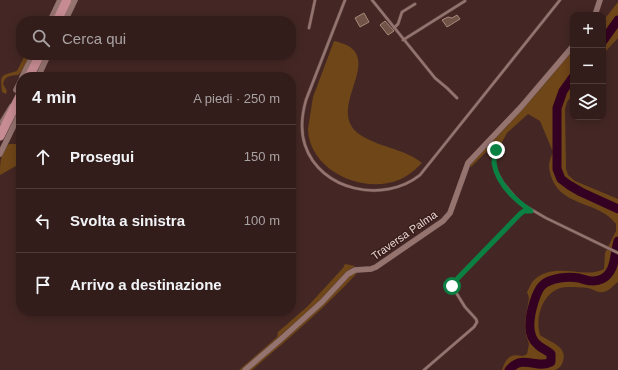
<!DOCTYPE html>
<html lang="it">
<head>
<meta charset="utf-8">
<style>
	body { margin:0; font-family:Arial,sans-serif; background:#3b2624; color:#f1f3f6 }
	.controls { position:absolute; right:12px; top:12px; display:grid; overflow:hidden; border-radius:8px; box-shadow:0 2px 10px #0003 }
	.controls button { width:36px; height:36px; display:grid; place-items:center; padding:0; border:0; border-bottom:1px solid #4e3b3a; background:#331d1b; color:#f1f3f6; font:20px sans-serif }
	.stop { position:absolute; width:12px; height:12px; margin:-9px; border:3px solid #0b8043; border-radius:50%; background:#fff }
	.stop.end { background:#0b8043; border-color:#fff; box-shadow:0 1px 4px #0008 }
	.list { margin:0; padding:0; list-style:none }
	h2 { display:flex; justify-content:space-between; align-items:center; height:52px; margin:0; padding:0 16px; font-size:17px }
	h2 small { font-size:13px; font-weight:400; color:#a9a2a3 }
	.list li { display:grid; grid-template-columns:26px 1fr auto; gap:12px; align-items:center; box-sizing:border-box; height:64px; padding:0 16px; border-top:1px solid #4e3b3a }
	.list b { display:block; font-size:15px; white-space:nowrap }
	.list em { font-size:13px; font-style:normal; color:#a9a2a3 }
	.icon { flex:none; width:22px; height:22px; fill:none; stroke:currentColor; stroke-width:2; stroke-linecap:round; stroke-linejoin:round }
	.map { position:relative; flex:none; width:618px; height:370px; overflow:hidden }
	.search { position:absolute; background:#331d1b; box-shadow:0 2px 10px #0003; left:16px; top:16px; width:280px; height:44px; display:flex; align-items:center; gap:10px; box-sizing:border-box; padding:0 14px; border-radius:16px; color:#a9a2a3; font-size:15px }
	.panel { position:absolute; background:#331d1b; box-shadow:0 2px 10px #0003; left:16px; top:72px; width:280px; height:244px; border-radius:16px }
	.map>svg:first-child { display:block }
	.grass { fill:#6f4618 }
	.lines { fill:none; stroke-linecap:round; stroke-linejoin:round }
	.river { stroke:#350122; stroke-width:9 }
	.building { fill:#715447; stroke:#a8897b }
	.lane-casing { stroke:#5e4644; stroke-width:3.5 }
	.street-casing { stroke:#5e4644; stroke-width:6 }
	.primary-casing { stroke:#5e4644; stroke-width:10 }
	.lane { stroke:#95736f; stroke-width:2.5 }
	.street { stroke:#95736f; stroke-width:5.5 }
	.primary { stroke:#c78c93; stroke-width:9 }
	.route { stroke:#0b8043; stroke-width:5 }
	.labels { text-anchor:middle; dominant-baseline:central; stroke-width:3; stroke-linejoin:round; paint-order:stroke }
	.street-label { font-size:11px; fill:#e8d4d2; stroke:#391e1b }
</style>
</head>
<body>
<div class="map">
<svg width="618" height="370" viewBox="0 0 618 370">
	<rect width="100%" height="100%" fill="#442724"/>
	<path class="grass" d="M618 2V38L603 54V21Z
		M334 41C388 52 333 99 352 127 362 142 393 147 409 155 414 157 418 160 422 163 413 172 402 181 388 183 354 190 309 167 308 129L313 97Z
		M573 50V94L567 102 565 109 566 169 568 175 575 181 618 199V282C613 285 610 291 603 292 598 293 593 289 588 288 582 287 575 287 569 287 545 286 534 315 540 335 549 342 568 346 563 361 562 366 559 368 555 370H502C506 359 509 353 523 356L527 354 529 344 526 335 525 322 529 298 527 292C529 289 531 283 533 281 555 260 583 280 604 269L605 253 616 231V224C599 201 563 207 552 179 548 167 548 164 553 152L540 121 528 114 507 133 501 144 496 142 471 167 470 165Z
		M25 55H30L22 71 18 75C11 76 5 75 3 84L7 91 6 94 2 92C0 74 0 76 17 71Z
		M21 142V163L0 175C0 164 0 152 9 144H18Z
		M345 264 355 266 347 271 319 302 282 334 279 339 241 370H239L277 337 278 332 308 306 343 268Z
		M353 273H357C325 308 288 339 252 370H247Z"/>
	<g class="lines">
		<path class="river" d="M603 41 618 20
			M573 77 563 91 557 108V169L561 179 569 185 581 192 618 209
			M509 370C523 353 536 370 551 362V354C547 350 542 349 538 345 526 336 530 315 534 302 539 286 543 281 560 278 567 277 572 277 579 278 586 280 594 283 602 279 616 272 614 254 618 241"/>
	</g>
	<path class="building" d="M364 13 369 22 360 27 355 18Z
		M457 15 460 19 447 27 442 20 448 17 452 18Z
		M385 21 394 31 388 35 380 25Z"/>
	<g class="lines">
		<defs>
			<path id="lane" d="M345 0 306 100C302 114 300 130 305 145 320 191 384 204 420 175L560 0
				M372 0 435 78 447 88 457 98
				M309 28 315 0
				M394 28 398 24 402 12 415 4
				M403 40 465 1
				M0 123 11 105
				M496 150 494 161 496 171 503 183 520 203 546 218 618 253
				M424 370 474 327 477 322 476 319 465 307 452 286 458 277 520 214 524 211H531"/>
			<path id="street" d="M595 15 600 0
				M50 21 60 0
				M65 21 75 0
				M22 77 33 55
				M38 77 48 55
				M16 90 21 80
				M0 154 21 111
				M245 370 280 340 322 302 348 274 355 270 371 269 376 267 443 221 450 213 468 163 521 107 573 46"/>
			<path id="primary" d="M57 21 67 0
				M29 77 40 55
				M0 136 21 94"/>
		</defs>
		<use href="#lane" class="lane-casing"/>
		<use href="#street" class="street-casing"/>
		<use href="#primary" class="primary-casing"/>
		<use href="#lane" class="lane"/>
		<use href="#street" class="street"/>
		<use href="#primary" class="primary"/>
	</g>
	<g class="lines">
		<path class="route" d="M452 286 458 278 520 214 524 211H531C515 200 497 183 494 163 494 159 495 154 496 150"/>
	</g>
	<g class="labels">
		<g class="street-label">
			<text transform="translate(404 235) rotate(-35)">Traversa Palma</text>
		</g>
	</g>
</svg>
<div class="controls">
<button>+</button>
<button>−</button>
<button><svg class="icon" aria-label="layers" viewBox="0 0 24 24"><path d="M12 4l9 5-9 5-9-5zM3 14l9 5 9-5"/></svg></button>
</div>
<div class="stop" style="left:452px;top:286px"></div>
<div class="stop end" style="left:496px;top:150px"></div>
<div class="search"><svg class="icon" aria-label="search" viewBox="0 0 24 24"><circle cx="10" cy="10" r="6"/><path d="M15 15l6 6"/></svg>Cerca qui</div>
<section class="panel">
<h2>4 min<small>A piedi · 250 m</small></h2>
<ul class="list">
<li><svg class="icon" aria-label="ahead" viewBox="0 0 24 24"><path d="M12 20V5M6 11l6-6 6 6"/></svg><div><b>Prosegui</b></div><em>150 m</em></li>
<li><svg class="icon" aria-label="left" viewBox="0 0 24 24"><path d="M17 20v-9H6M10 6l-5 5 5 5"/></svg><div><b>Svolta a sinistra</b></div><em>100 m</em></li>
<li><svg class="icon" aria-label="arrive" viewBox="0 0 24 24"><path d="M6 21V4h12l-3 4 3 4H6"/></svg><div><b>Arrivo a destinazione</b></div></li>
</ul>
</section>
</div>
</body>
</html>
